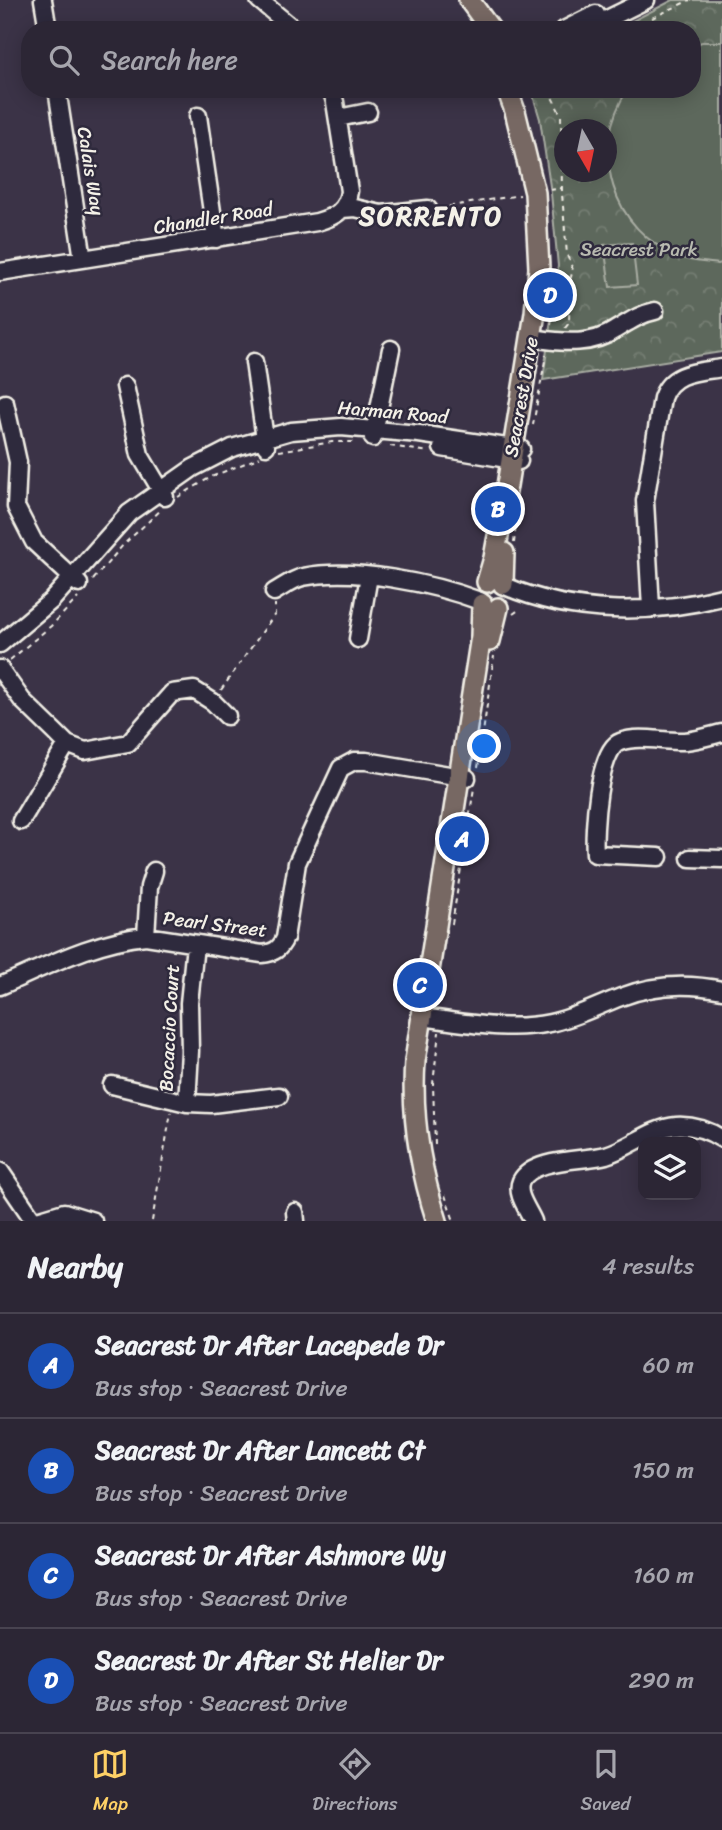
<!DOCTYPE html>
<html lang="en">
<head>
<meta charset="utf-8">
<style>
	body { margin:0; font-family:Sriracha,sans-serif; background:#342e3d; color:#f1f3f6 }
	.controls { position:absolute; right:21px; bottom:21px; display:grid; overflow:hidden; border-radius:14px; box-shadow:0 4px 18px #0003 }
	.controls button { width:63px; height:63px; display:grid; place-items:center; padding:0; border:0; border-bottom:2px solid #484350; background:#2c2635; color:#f1f3f6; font:35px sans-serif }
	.compass { position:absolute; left:554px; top:119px; width:63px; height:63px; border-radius:50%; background:#2c2635; box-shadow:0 4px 18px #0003; rotate:171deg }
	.you { position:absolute; left:485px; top:747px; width:24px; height:24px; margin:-18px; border:5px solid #fff; border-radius:50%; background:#1a73e8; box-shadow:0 0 0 10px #1a73e833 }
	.badge { display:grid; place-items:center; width:46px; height:46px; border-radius:50%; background:#ffd166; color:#fff; font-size:23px; font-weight:700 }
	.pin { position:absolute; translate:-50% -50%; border:4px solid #fff; box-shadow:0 2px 7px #0006 }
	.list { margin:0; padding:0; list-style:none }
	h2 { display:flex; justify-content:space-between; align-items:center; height:91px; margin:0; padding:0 28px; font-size:30px }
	h2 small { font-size:23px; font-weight:400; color:#a6a5ad }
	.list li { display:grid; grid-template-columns:46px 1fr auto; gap:21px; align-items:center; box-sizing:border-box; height:105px; padding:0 28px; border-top:2px solid #484350 }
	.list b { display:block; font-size:26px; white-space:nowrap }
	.list p { margin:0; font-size:23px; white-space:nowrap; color:#a6a5ad }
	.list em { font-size:23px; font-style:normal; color:#a6a5ad }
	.icon { flex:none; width:38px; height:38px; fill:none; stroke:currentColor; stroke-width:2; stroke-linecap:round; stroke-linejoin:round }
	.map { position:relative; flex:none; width:722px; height:1221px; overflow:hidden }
	.search { position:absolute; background:#2c2635; box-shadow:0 4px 18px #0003; left:21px; right:21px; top:21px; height:77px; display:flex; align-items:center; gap:18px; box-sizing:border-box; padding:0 24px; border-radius:28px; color:#a6a5ad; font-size:26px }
	.sheet { height:511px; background:#2c2635 }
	nav { display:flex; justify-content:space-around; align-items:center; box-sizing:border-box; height:98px; border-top:2px solid #484350; background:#2c2635; font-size:19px; color:#a6a5ad }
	nav a { display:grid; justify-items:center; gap:4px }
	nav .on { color:#ffd166 }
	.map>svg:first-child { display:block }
	.park { fill:url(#park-crowns); stroke:#a8aca2; stroke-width:2; fill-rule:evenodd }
	.pitch { fill:#5d685c; stroke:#a8aca2; stroke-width:2 }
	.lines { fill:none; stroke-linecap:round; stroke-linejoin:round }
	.minor-casing { stroke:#f4f1e8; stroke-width:21 }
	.major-casing { stroke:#f4f1e8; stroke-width:24 }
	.path { stroke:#f4f1e8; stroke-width:2; stroke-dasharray:5 5; stroke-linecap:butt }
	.minor { stroke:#2f2a3d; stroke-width:16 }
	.major { stroke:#776864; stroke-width:19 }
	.labels { text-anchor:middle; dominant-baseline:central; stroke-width:5; stroke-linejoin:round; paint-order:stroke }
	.street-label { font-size:19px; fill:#f4f1e8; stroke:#2f2a3d }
	.park-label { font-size:19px; fill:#b8bab0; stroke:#2f2a3d }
	.district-label { font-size:26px; font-weight:bold; letter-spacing:2px; fill:#f4f1e8; stroke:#2f2a3d }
</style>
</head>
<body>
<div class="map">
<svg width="722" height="1221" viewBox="0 0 722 1221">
	<defs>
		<pattern id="park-crowns" width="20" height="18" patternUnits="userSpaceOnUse" patternTransform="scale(1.75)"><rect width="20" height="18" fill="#5d685c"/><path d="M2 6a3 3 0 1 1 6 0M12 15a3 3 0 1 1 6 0" fill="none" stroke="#757e73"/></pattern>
	</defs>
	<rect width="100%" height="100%" fill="#3b3347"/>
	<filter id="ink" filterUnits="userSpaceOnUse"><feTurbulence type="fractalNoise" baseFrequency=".0143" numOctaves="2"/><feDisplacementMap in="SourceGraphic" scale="14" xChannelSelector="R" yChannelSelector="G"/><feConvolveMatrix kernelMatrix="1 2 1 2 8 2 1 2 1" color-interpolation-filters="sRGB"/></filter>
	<g filter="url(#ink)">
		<path class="park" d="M673 0H722V352L543 380 558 266 551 193 540 119 531 89H692V30H615ZM564 130H606V172H564Z"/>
		<path class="pitch" d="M702 42H722V263L718 264C706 262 692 262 681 257 611 232 588 149 628 89H692V45Z
			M632 243 637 285 610 287 604 245Z"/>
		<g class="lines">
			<defs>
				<path id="minor" d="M43 0 48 30
					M259 0 295 30
					M564 30 596 14
					M585 30 646 0
					M57 89 83 259
					M198 116 216 239
					M338 118 368 112
					M342 209 355 208 381 214 428 209
					M0 272 317 222C334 217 347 211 349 191L335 102 331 89
					M539 339C565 343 593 345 615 330 631 321 637 315 655 311
					M254 362 266 446
					M125 386 140 455 165 497
					M5 403 18 462 16 507 34 542 79 584
					M373 438 391 349
					M442 448 519 461
					M505 586C573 615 652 615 722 597
					M274 592C283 587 293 579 303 577 355 567 431 583 480 601
					M651 608 645 501 662 398C671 371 698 372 722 368
					M358 639 369 576
					M0 644 51 601 129 513 193 468 232 448 291 431 341 427 419 434 521 449
					M0 669 22 700 56 733 67 744 85 751 128 743 172 693 194 690 213 702 227 716
					M21 821 67 744
					M659 857 595 854C593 833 598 749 620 742 640 735 664 742 685 741 697 740 710 736 722 733
					M690 858 722 859
					M146 936 149 887 154 871
					M195 945 189 1003 190 1051 187 1103 211 1104 279 1096
					M0 986C47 966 94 941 146 936L262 954C274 953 280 949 285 938L297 863 341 768 354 761H366L467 778
					M420 1017C463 1022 507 1032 550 1023 575 1018 597 1006 621 997 654 984 688 983 722 990
					M112 1085 187 1103
					M0 1171 34 1221
					M295 1212 296 1221
					M34 1221 64 1212 93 1221
					M533 1221C528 1209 515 1194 521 1181 533 1158 583 1161 606 1155 630 1148 651 1128 676 1126 692 1125 708 1130 722 1139"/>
				<path id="major" d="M469 0 491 30
					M487 582 494 558 505 498 535 313 539 268 535 193 515 111 507 89
					M503 584 504 553
					M490 641 498 608
					M437 1221C420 1169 411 1116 415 1061L481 636 482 604"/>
			</defs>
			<use href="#minor" class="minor-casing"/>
			<use href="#major" class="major-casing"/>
			<path class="path" d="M636 30 652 18 690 0
				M548 89 561 115 562 194 567 255 573 270 570 280 569 323 565 328
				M550 190 562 188
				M439 208 520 195
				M551 325 556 293 570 287
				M533 425 546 355
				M390 446 429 452
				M279 451 332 442H356
				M178 497 211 477 260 457
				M514 543 516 524
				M93 580 124 544 162 509
				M513 614 520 609
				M10 660 51 626 78 598
				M221 690 275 614V604
				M478 768 494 656
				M452 924 474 788
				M435 1145 433 1084 439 1032
				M445 1195 454 1221
				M152 1221 171 1112"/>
			<use href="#minor" class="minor"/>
			<use href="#major" class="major"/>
		</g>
	</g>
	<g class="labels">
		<g class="street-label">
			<text transform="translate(91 171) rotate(81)">Calais Way</text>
			<text transform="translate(213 218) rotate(-9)">Chandler Road</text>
			<text transform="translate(521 397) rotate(-80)">Seacrest Drive</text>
			<text transform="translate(393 412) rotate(5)">Harman Road</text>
			<text transform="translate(215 924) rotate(7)">Pearl Street</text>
			<text transform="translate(169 1028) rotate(-87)">Bocaccio Court</text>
		</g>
		<g class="park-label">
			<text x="639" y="249">Seacrest Park</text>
		</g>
		<g class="district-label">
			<text x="431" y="216">SORRENTO</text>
		</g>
	</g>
</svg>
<div class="controls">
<button><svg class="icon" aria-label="layers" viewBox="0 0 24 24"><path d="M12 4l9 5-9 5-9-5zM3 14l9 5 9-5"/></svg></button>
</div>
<svg class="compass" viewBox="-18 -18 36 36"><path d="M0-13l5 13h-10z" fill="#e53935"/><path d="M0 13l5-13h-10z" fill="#a6a5ad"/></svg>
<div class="you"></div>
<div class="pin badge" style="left:462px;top:839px;background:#1a4fb4">A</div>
<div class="pin badge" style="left:498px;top:509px;background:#1a4fb4">B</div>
<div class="pin badge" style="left:420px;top:985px;background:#1a4fb4">C</div>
<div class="pin badge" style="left:550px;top:295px;background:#1a4fb4">D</div>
<div class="search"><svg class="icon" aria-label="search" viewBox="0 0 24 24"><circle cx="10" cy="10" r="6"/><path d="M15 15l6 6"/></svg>Search here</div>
</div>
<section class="sheet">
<h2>Nearby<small>4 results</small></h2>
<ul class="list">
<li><span class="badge" style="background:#1a4fb4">A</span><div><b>Seacrest Dr After Lacepede Dr</b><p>Bus stop · Seacrest Drive</p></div><em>60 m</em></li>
<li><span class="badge" style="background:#1a4fb4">B</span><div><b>Seacrest Dr After Lancett Ct</b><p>Bus stop · Seacrest Drive</p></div><em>150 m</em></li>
<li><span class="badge" style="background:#1a4fb4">C</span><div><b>Seacrest Dr After Ashmore Wy</b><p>Bus stop · Seacrest Drive</p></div><em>160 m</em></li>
<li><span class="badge" style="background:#1a4fb4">D</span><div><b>Seacrest Dr After St Helier Dr</b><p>Bus stop · Seacrest Drive</p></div><em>290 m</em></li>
</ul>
</section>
<nav>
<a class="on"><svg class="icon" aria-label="map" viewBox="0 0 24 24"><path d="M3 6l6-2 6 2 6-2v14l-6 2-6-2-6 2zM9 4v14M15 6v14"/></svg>Map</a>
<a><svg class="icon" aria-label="directions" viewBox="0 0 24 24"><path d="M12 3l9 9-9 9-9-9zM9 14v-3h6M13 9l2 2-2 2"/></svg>Directions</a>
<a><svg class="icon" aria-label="saved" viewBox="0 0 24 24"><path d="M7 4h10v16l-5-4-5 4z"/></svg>Saved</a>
</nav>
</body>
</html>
